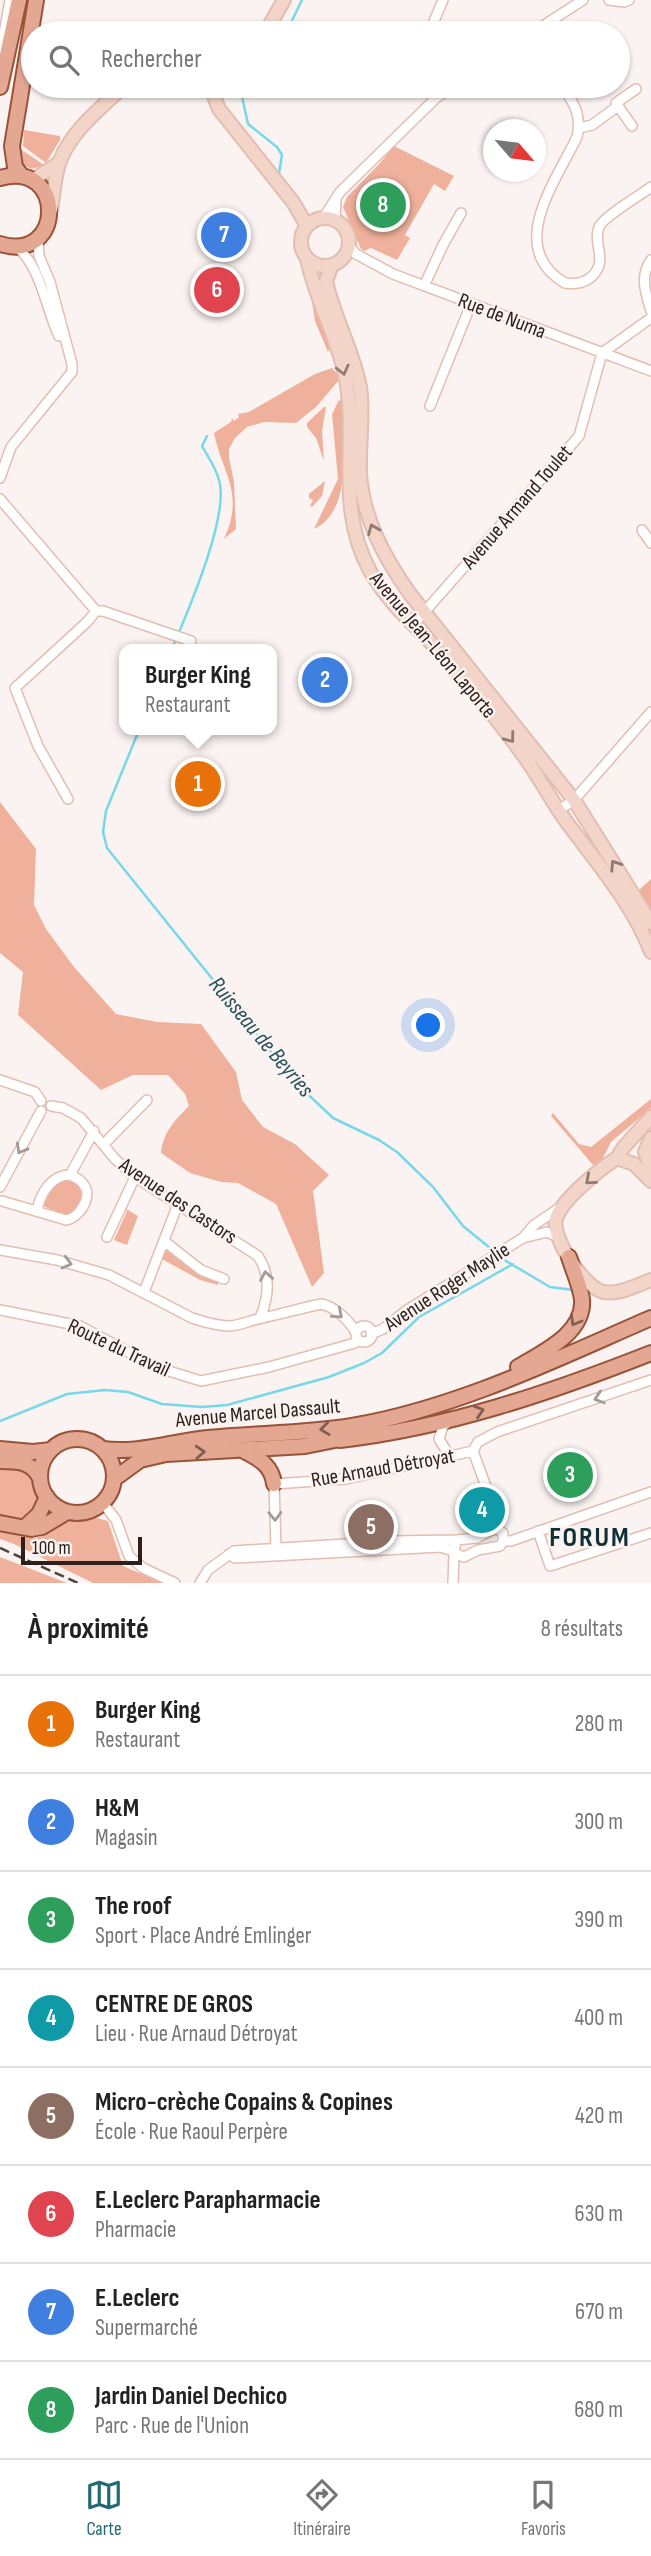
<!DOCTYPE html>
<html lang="fr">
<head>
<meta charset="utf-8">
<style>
	body { margin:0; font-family:"Sofia Sans Condensed",sans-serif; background:#f6f6f6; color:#222 }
	.compass { position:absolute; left:483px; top:119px; width:63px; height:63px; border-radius:50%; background:#fff; box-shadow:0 2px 5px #0004; rotate:118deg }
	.scale { position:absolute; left:21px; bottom:18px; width:121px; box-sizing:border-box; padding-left:7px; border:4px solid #2e211c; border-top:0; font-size:19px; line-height:24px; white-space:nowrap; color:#2e211c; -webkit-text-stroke:5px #fbf3f1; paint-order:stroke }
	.you { position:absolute; left:429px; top:1026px; width:24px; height:24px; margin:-18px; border:5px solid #fff; border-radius:50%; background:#1a73e8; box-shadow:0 0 0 10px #1a73e833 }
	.badge { display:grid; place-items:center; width:46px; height:46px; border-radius:50%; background:#216a75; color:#fff; font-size:23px; font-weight:700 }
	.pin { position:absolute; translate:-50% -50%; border:4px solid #fff; box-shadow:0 2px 7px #0006 }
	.popup { position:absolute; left:119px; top:644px; width:158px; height:91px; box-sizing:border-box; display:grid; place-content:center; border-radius:14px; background:#fff; filter:drop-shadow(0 2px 5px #0005); font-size:23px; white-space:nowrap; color:#767676 }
	.popup b { font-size:26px; color:#222 }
	.popup::after { content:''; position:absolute; left:50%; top:100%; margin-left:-14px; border:14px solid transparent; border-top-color:#fff }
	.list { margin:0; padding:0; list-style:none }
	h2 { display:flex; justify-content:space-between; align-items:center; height:91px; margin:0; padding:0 28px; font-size:30px }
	h2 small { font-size:23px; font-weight:400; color:#767676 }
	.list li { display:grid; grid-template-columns:46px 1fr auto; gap:21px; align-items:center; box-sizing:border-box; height:98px; padding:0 28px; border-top:2px solid #e0e0e0 }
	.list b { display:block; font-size:26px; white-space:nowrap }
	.list p { margin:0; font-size:23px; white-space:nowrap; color:#767676 }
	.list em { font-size:23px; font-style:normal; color:#767676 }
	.icon { flex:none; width:38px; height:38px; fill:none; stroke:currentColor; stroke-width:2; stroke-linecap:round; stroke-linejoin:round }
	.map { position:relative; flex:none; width:651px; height:1583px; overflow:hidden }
	.search { position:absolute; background:#fff; box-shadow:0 2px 5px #0004; left:21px; right:21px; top:21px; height:77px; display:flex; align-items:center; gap:18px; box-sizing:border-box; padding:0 24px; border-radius:38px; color:#767676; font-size:26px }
	.sheet { height:875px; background:#fff }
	nav { display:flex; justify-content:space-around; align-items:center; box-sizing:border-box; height:98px; border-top:2px solid #e0e0e0; background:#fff; font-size:19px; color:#767676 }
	nav a { display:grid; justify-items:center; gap:4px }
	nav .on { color:#216a75 }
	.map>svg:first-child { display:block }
	.green { fill:#efb19b }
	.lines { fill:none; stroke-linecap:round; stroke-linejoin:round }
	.stream { stroke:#76d8e8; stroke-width:2.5 }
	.street-casing { stroke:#e2beb1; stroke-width:12 }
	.secondary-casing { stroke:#e2beb1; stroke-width:16 }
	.primary-casing { stroke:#995339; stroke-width:18 }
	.street { stroke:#fff; stroke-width:9 }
	.secondary { stroke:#f2d4c8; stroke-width:12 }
	.primary { stroke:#e4a892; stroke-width:14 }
	.rail { stroke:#4e423d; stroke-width:2.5; stroke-dasharray:10 5; stroke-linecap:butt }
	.oneway { stroke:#907a72 }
	.oneway2 { stroke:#a19b99 }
	.oneway3 { stroke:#805e51 }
	.labels { text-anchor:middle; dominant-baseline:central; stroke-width:5; stroke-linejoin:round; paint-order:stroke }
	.street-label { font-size:21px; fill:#2e211c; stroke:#fbf3f1 }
	.water-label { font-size:23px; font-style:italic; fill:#265259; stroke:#fbf3f1 }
	.district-label { font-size:28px; font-weight:bold; letter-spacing:2px; fill:#0e3036; stroke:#fbf3f1 }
</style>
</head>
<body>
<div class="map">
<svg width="651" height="1583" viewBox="0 0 651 1583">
	<rect width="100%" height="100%" fill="#fbf3f1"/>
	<path class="green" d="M24 130 60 136V140L46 163 23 146Z
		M394 146 454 176 445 191 434 184 405 235 410 238 397 260 371 248 364 251 361 249 343 207 347 197 380 163Z
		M22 150 44 165 32 169 23 165Z
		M311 296 331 347 328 352 315 321Z
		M332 368 338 374 339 380 316 407 296 423 264 422 247 427 235 438 229 449V457L234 482 236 529 224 539C245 493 223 476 214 433L231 422 232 418 234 421 239 417 238 414 249 412 315 374Z
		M339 400 343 402C343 439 354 511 314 529L338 479 332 414Z
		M324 407H326L322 431 324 461 316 438 307 427V423Z
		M325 481 322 496 312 507 310 506 313 500 309 498V494Z
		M0 802 36 849 34 905 46 929 74 967 116 1014 157 1022 201 1024 236 1072 242 1100 263 1127 295 1144 329 1175 313 1191 324 1273 312 1287 276 1204 238 1183 221 1182 190 1173 161 1153C163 1132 175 1120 189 1106L185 1094 168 1075H133L101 1090 18 1015 23 972 0 953Z
		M651 879V910L638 891Z
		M651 1099V1108L611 1142 601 1162 596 1165H593L551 1116 553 1113 579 1144 591 1147Z
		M65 1177 76 1180 85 1194 75 1215 65 1216 41 1205 43 1195Z
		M123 1207 138 1216 127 1245 114 1240 127 1211Z
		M164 1247 218 1279V1285L200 1280 160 1258Z
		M0 1468H22L34 1479 41 1496 36 1511 25 1521 0 1515Z
		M90 1516 108 1521 123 1566 163 1583H93L14 1544 0 1539V1530L35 1538 46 1535 61 1524Z
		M0 1557 67 1583H0Z"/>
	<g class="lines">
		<path class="stream" d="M286 33 302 0
			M245 86 241 92 248 124 277 147 282 155 279 173
			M172 649C187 613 230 515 219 480 216 468 208 457 202 446L207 436
			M139 730 106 811 103 832 107 848 296 1083 333 1118 379 1140 397 1152 433 1187 463 1226 506 1261 550 1287 574 1290
			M0 1421 67 1394 105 1390 128 1392 162 1404 202 1407 227 1405 329 1377 364 1363 382 1353 419 1317 513 1264"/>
		<defs>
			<path id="street" d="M609 0 624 2 629 0
				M432 33 434 21 443 0
				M532 33 583 0
				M6 56 2 45 10 0
				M562 86C574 103 582 115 577 137 556 181 505 248 565 283 574 284 582 284 590 278 610 262 592 245 599 227 603 217 641 195 651 187
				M618 106 632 126
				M579 128 592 125 618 106 616 103 636 89
				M324 217 340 192 436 98 455 86
				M335 219 336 199
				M349 246 356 254 393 274 651 371
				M17 247C42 269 45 307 59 336
				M651 260C639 277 646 293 651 311
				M424 286 443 245 461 213
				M430 406 471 304
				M0 478 11 447 72 372V364L50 282 39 256 38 239
				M0 499 96 611H103L191 641
				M642 530 651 543
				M413 625 579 436 602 353 651 318
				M68 799 38 746 15 688 87 622 96 611
				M559 810 574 800 651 712
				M0 1080 35 1092 41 1101
				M51 1106 63 1108 81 1118 115 1159 135 1177 258 1256C271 1276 269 1296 260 1318
				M104 1144 147 1100
				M0 1187 41 1111
				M2 1201 66 1220C79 1218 93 1197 84 1185 81 1180 75 1177 70 1175L94 1131
				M37 1211C40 1194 51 1175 70 1175
				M107 1237 135 1177
				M523 1238 534 1225 558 1209
				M164 1241 201 1270 224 1279
				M0 1250 57 1260 109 1275 192 1318C204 1322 217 1326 230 1326 242 1325 251 1320 262 1318 282 1314 301 1308 321 1304 334 1306 350 1321 356 1333
				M144 1292 178 1204
				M0 1310 80 1326 156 1367 201 1381 269 1367 355 1343 358 1340
				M356 1334a8 8 0 1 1 16 0a8 8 0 1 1-16 0Z
				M371 1334 383 1329 407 1310 523 1238 547 1232 558 1237
				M473 1451 496 1514 498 1529 503 1533V1541L500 1546 478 1550 464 1557 454 1553 456 1540 477 1538 491 1530 498 1529
				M450 1457 439 1439 443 1426 450 1421
				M103 1503 116 1520 129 1556 143 1568 175 1583
				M538 1531 550 1566 651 1533
				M503 1541H511L651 1492
				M276 1548 274 1484 346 1479 473 1451 478 1442 497 1432 651 1380
				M229 1554 235 1558 440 1547 453 1551
				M200 1583 208 1570 234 1551 392 1541 456 1540
				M453 1583 454 1553"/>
			<path id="secondary" d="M265 33 284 0
				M210 86 219 109 293 202 307 226
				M33 180 59 163
				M51 210C54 195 54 176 60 161 71 131 101 108 124 86
				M301 242a24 24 0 1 1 48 0a24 24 0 1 1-48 0Z
				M307 259C315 298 336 334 345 374 359 441 334 505 370 571 391 608 425 634 453 666 479 697 505 729 528 762 542 782 553 804 568 824 598 864 633 905 651 952
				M332 265 326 281C334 318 353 350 360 387 364 415 359 445 360 473 363 519 384 557 410 594L574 800 651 923
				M651 1138 645 1152 651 1168
				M617 1158 623 1148 651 1117
				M651 1181 634 1164 617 1158C600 1169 561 1200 556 1219 551 1238 585 1289 604 1292 619 1295 637 1285 651 1280"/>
			<path id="primary" d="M0 87 19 0
				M21 175 15 167 12 146 36 0
				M0 178C66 159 65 264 0 244
				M518 1367C543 1352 585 1333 582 1299 580 1285 573 1270 569 1257
				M40 1476a37 37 0 1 1 74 0a37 37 0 1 1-74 0Z
				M340 1440C447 1428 552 1392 651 1353
				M0 1449 33 1452 51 1450
				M103 1449C138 1454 174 1441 208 1438 256 1433 304 1434 352 1426 457 1408 554 1360 651 1318
				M244 1451C260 1459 272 1466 274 1484
				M0 1461C18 1461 31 1461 40 1478
				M114 1479 140 1460 166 1454 305 1446 350 1437
				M0 1523 31 1529 42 1527 67 1512
				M25 1527 39 1514 47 1497"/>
		</defs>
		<use href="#street" class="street-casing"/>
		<use href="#secondary" class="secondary-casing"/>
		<use href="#primary" class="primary-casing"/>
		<use href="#street" class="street"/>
		<use href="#secondary" class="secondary"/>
		<use href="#primary" class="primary"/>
		<path class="rail" d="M0 1548 78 1583"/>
	</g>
	<defs><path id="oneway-chevron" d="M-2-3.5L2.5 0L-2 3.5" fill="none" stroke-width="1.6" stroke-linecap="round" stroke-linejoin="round" transform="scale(1.75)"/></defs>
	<g class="oneway">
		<use href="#oneway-chevron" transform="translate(343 370) rotate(76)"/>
		<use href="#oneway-chevron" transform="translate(373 529) rotate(-112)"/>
		<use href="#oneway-chevron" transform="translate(510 738) rotate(53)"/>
		<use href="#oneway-chevron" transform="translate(615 865) rotate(-123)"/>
		<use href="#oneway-chevron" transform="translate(590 1180) rotate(139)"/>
	</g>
	<g class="oneway2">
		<use href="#oneway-chevron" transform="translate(21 1149) rotate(119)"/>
		<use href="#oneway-chevron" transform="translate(67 1263) rotate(15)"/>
		<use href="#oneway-chevron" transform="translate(266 1276) rotate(-100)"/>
		<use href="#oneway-chevron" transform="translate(338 1314) rotate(40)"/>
		<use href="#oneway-chevron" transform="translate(599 1398) rotate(162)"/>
		<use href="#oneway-chevron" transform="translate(275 1516) rotate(88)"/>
	</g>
	<g class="oneway3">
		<use href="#oneway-chevron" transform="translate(575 1321) rotate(120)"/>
		<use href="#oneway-chevron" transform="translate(479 1411) rotate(-17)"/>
		<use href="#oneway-chevron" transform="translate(325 1429) rotate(173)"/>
		<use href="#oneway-chevron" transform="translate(200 1452) rotate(-3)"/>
	</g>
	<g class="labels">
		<g class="street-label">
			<text transform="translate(502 316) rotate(21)">Rue de Numa</text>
			<text transform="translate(517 507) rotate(-49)">Avenue Armand Toulet</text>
			<text transform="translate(433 645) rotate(50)">Avenue Jean-Léon Laporte</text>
			<text transform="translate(178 1201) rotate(34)">Avenue des Castors</text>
			<text transform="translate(447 1287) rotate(-33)">Avenue Roger Maylie</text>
			<text transform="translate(119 1348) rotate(25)">Route du Travail</text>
			<text transform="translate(258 1413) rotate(-5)">Avenue Marcel Dassault</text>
			<text transform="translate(383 1468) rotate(-10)">Rue Arnaud Détroyat</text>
		</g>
		<g class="water-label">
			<text transform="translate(261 1037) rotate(50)">Ruisseau de Beyries</text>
		</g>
		<g class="district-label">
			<text x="590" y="1537">FORUM</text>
		</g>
	</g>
</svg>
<svg class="compass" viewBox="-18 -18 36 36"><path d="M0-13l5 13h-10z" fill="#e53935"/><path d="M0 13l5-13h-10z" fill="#767676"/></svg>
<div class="scale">100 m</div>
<div class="you"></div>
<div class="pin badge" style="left:198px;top:784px;background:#e8710a">1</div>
<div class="popup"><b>Burger King</b>Restaurant</div>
<div class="pin badge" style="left:325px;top:680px;background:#3f7fe0">2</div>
<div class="pin badge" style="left:570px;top:1475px;background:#2e9e5b">3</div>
<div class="pin badge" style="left:482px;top:1510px;background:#0f9aa8">4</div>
<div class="pin badge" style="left:371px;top:1527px;background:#8d6e63">5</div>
<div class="pin badge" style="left:217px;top:290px;background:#e0444e">6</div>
<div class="pin badge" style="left:224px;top:235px;background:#3f7fe0">7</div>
<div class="pin badge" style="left:383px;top:205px;background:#2e9e5b">8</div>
<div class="search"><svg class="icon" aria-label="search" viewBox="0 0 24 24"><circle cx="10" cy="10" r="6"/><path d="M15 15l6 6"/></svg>Rechercher</div>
</div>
<section class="sheet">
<h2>À proximité<small>8 résultats</small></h2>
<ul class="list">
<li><span class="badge" style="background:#e8710a">1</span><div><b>Burger King</b><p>Restaurant</p></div><em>280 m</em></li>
<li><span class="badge" style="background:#3f7fe0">2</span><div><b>H&amp;M</b><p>Magasin</p></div><em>300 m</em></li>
<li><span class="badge" style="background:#2e9e5b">3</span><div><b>The roof</b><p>Sport · Place André Emlinger</p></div><em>390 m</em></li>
<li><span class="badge" style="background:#0f9aa8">4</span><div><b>CENTRE DE GROS</b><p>Lieu · Rue Arnaud Détroyat</p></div><em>400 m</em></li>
<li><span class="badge" style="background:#8d6e63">5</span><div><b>Micro-crèche Copains &amp; Copines</b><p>École · Rue Raoul Perpère</p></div><em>420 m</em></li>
<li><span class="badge" style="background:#e0444e">6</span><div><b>E.Leclerc Parapharmacie</b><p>Pharmacie</p></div><em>630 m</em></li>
<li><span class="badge" style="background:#3f7fe0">7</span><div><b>E.Leclerc</b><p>Supermarché</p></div><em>670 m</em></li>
<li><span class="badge" style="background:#2e9e5b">8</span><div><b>Jardin Daniel Dechico</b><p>Parc · Rue de l'Union</p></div><em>680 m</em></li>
</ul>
</section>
<nav>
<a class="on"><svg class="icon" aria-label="map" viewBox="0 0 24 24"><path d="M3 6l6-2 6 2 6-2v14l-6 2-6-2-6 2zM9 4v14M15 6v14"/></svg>Carte</a>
<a><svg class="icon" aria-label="directions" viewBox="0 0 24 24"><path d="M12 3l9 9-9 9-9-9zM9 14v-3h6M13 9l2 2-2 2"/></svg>Itinéraire</a>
<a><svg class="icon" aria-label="saved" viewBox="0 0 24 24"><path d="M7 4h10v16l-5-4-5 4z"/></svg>Favoris</a>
</nav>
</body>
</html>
